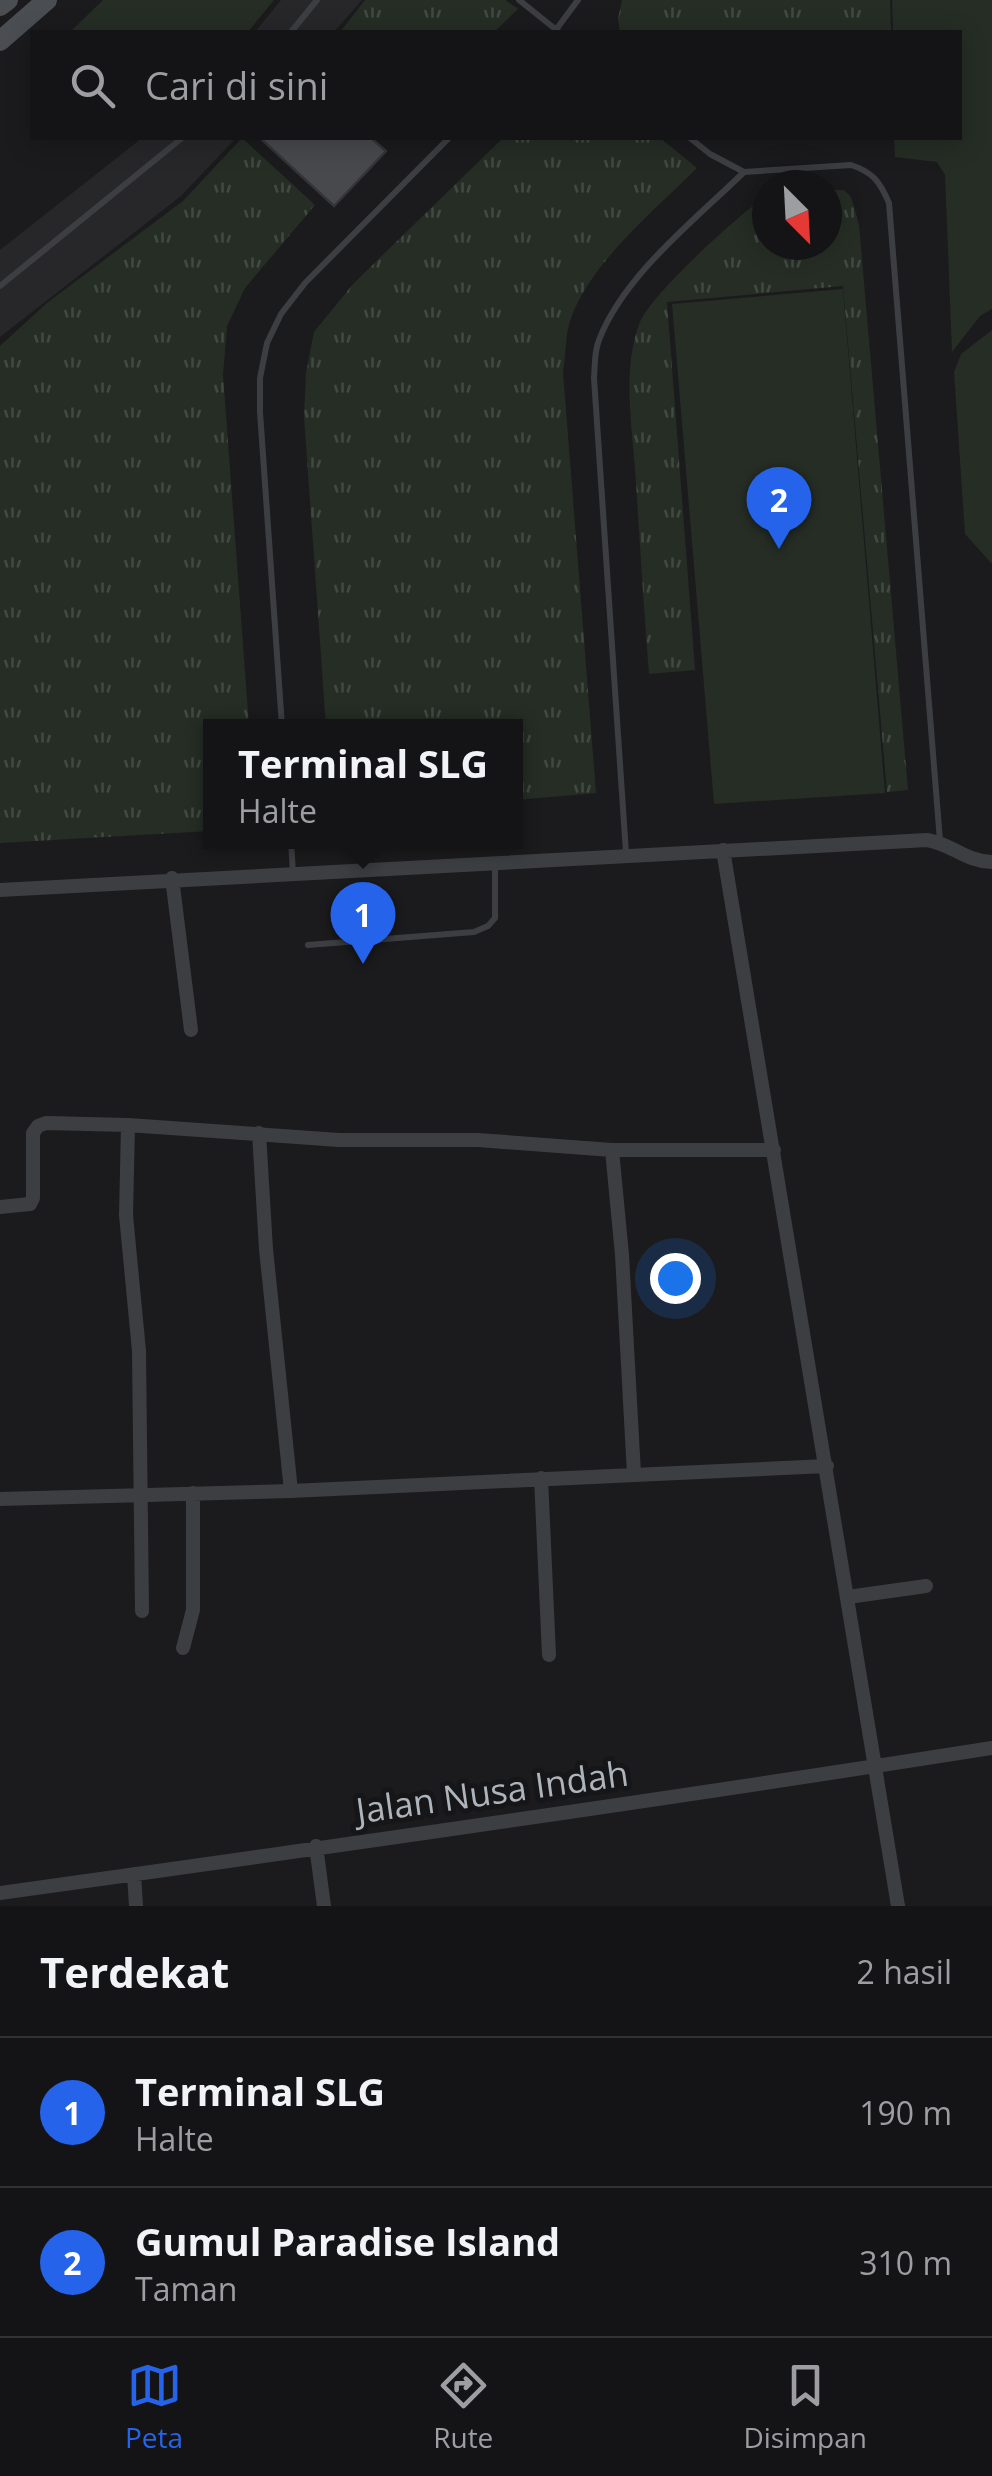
<!DOCTYPE html>
<html lang="id">
<head>
<meta charset="utf-8">
<style>
	body { margin:0; font-family:"Open Sans",sans-serif; background:#1d1d1f; color:#f1f3f6 }
	.compass { position:absolute; left:752px; top:170px; width:90px; height:90px; border-radius:50%; background:#141416; box-shadow:0 5px 25px #0003; rotate:156deg }
	.you { position:absolute; left:675px; top:1278px; width:35px; height:35px; margin:-25px; border:8px solid #fff; border-radius:50%; background:#1a73e8; box-shadow:0 0 0 15px #1a73e833 }
	.badge { display:grid; place-items:center; width:65px; height:65px; border-radius:50%; background:#2563eb; color:#fff; font-size:32px; font-weight:700 }
	.pin { position:absolute; translate:-50% -82px; filter:drop-shadow(0 2px 5px #0008) }
	.pin::after { content:''; position:absolute; top:52px; width:35px; height:30px; background:inherit; clip-path:polygon(0 0,100% 0,50% 100%) }
	.popup { position:absolute; left:203px; top:719px; width:320px; height:130px; box-sizing:border-box; display:grid; place-content:center; border-radius:0px; background:#141416; filter:drop-shadow(0 2px 8px #0005); font-size:32px; white-space:nowrap; color:#9d9ea1 }
	.popup b { font-size:38px; color:#f1f3f6 }
	.popup::after { content:''; position:absolute; left:50%; top:100%; margin-left:-20px; border:20px solid transparent; border-top-color:#141416 }
	.list { margin:0; padding:0; list-style:none }
	h2 { display:flex; justify-content:space-between; align-items:center; height:130px; margin:0; padding:0 40px; font-size:42px }
	h2 small { font-size:32px; font-weight:400; color:#9d9ea1 }
	.list li { display:grid; grid-template-columns:65px 1fr auto; gap:30px; align-items:center; box-sizing:border-box; height:150px; padding:0 40px; border-top:2px solid #333335 }
	.list b { display:block; font-size:38px; white-space:nowrap }
	.list p { margin:0; font-size:32px; white-space:nowrap; color:#9d9ea1 }
	.list em { font-size:32px; font-style:normal; color:#9d9ea1 }
	.icon { flex:none; width:55px; height:55px; fill:none; stroke:currentColor; stroke-width:2; stroke-linecap:round; stroke-linejoin:round }
	.map { position:relative; flex:none; width:992px; height:1906px; overflow:hidden }
	.search { position:absolute; background:#141416; box-shadow:0 5px 25px #0003; left:30px; right:30px; top:30px; height:110px; display:flex; align-items:center; gap:25px; box-sizing:border-box; padding:0 35px; border-radius:0px; color:#9d9ea1; font-size:38px }
	.sheet { height:430px; background:#141416 }
	nav { display:flex; justify-content:space-around; align-items:center; box-sizing:border-box; height:140px; border-top:2px solid #333335; background:#141416; font-size:28px; color:#9d9ea1 }
	nav a { display:grid; justify-items:center; gap:5px }
	nav .on { color:#2563eb }
	.map>svg:first-child { display:block }
	.built { fill:#27272a }
	.grass { fill:url(#grass-tufts) }
	.park { fill:#252d25 }
	.building { fill:#48494d; stroke:#353539; stroke-width:2.5 }
	.lines { fill:none; stroke-linecap:round; stroke-linejoin:round }
	.lane { stroke:#3c3e42; stroke-width:6 }
	.street { stroke:#3c3e42; stroke-width:14 }
	.secondary { stroke:#4a4d52; stroke-width:20 }
	.labels { text-anchor:middle; dominant-baseline:central; stroke-width:10; stroke-linejoin:round; paint-order:stroke }
	.street-label { font-size:35px; fill:#aeb4bb; stroke:#161618 }
</style>
</head>
<body>
<div class="map">
<svg width="992" height="1906" viewBox="0 0 992 1906">
	<defs>
		<pattern id="grass-tufts" width="24" height="20" patternUnits="userSpaceOnUse" patternTransform="scale(2.5)"><rect width="24" height="20" fill="#252d25"/><path d="M3 7l-1-3M5 7V3M7 7l1-3M15 17l-1-3M17 17v-4M19 17l1-3" fill="none" stroke="#424943"/></pattern>
	</defs>
	<rect width="100%" height="100%" fill="#1b1b1d"/>
	<path class="built" d="M281 0H362L334 32H255Z
		M142 138H236L181 196 0 337V250Z"/>
	<path class="grass" d="M365 0H505L518 9 494 32H340Z
		M622 0H890L891 32H620L618 19Z
		M242 138 315 205 245 288 227 326 223 375 249 726H210V831L0 843V346L47 303 183 201Z
		M503 138H660L697 168C656 209 591 262 571 318 565 334 566 355 563 372L596 793 516 800V726H326L304 416 306 373 314 332 354 283Z
		M827 190H844L851 197 859 225 908 790 887 792 843 286 667 302 695 670 649 674C644 610 640 546 636 482 633 431 621 370 640 322 651 295 738 215 764 198L767 197V245H827Z"/>
	<path class="park" d="M103 0H274L248 32H70Z
		M892 0H992V309L980 316 952 352 945 175 937 162 895 157 894 138H960V32H893Z
		M843 289 885 793 714 804 672 304Z
		M992 330V564L965 534 954 372 961 354Z"/>
	<path class="building" d="M260 138H371L386 151 334 206Z"/>
	<g class="lines">
		<path class="lane" d="M519 0 559 32
			M555 31 578 0
			M291 32 317 0
			M690 138 710 154 744 172 851 165C873 172 880 182 889 203L940 841
			M0 286 182 138
			M282 726 260 412V378L267 343 281 314 305 283 449 138
			M291 842 293 873
			M626 853 594 378C595 366 594 352 599 340 624 275 695 220 744 172
			M308 945 474 932 488 926 495 918V865"/>
		<path class="street" d="M723 850 898 1906
			M172 878 191 1030
			M0 890 927 840C952 844 964 861 992 862
			M128 1125 126 1215 139 1351 142 1611
			M259 1133 266 1249 291 1491
			M0 1207 30 1204 33 1198V1133L38 1126 46 1123 128 1125 339 1140H478L612 1150
			M634 1474 622 1255 612 1150H774
			M541 1478 549 1655
			M0 1499 291 1491 827 1466
			M848 1597 926 1586
			M183 1648 193 1610V1493
			M316 1846 324 1906
			M134 1874 136 1906
			M0 1893C331 1847 662 1800 992 1748"/>
		<path class="secondary" d="M0 6 8 0
			M0 41 47 0"/>
	</g>
	<g class="labels">
		<g class="street-label">
			<text transform="translate(492 1791) rotate(-8)">Jalan Nusa Indah</text>
		</g>
	</g>
</svg>
<svg class="compass" viewBox="-18 -18 36 36"><path d="M0-13l5 13h-10z" fill="#e53935"/><path d="M0 13l5-13h-10z" fill="#9d9ea1"/></svg>
<div class="you"></div>
<div class="pin badge" style="left:363px;top:964px">1</div>
<div class="popup"><b>Terminal SLG</b>Halte</div>
<div class="pin badge" style="left:779px;top:549px">2</div>
<div class="search"><svg class="icon" aria-label="search" viewBox="0 0 24 24"><circle cx="10" cy="10" r="6"/><path d="M15 15l6 6"/></svg>Cari di sini</div>
</div>
<section class="sheet">
<h2>Terdekat<small>2 hasil</small></h2>
<ul class="list">
<li><span class="badge">1</span><div><b>Terminal SLG</b><p>Halte</p></div><em>190 m</em></li>
<li><span class="badge">2</span><div><b>Gumul Paradise Island</b><p>Taman</p></div><em>310 m</em></li>
</ul>
</section>
<nav>
<a class="on"><svg class="icon" aria-label="map" viewBox="0 0 24 24"><path d="M3 6l6-2 6 2 6-2v14l-6 2-6-2-6 2zM9 4v14M15 6v14"/></svg>Peta</a>
<a><svg class="icon" aria-label="directions" viewBox="0 0 24 24"><path d="M12 3l9 9-9 9-9-9zM9 14v-3h6M13 9l2 2-2 2"/></svg>Rute</a>
<a><svg class="icon" aria-label="saved" viewBox="0 0 24 24"><path d="M7 4h10v16l-5-4-5 4z"/></svg>Disimpan</a>
</nav>
</body>
</html>
